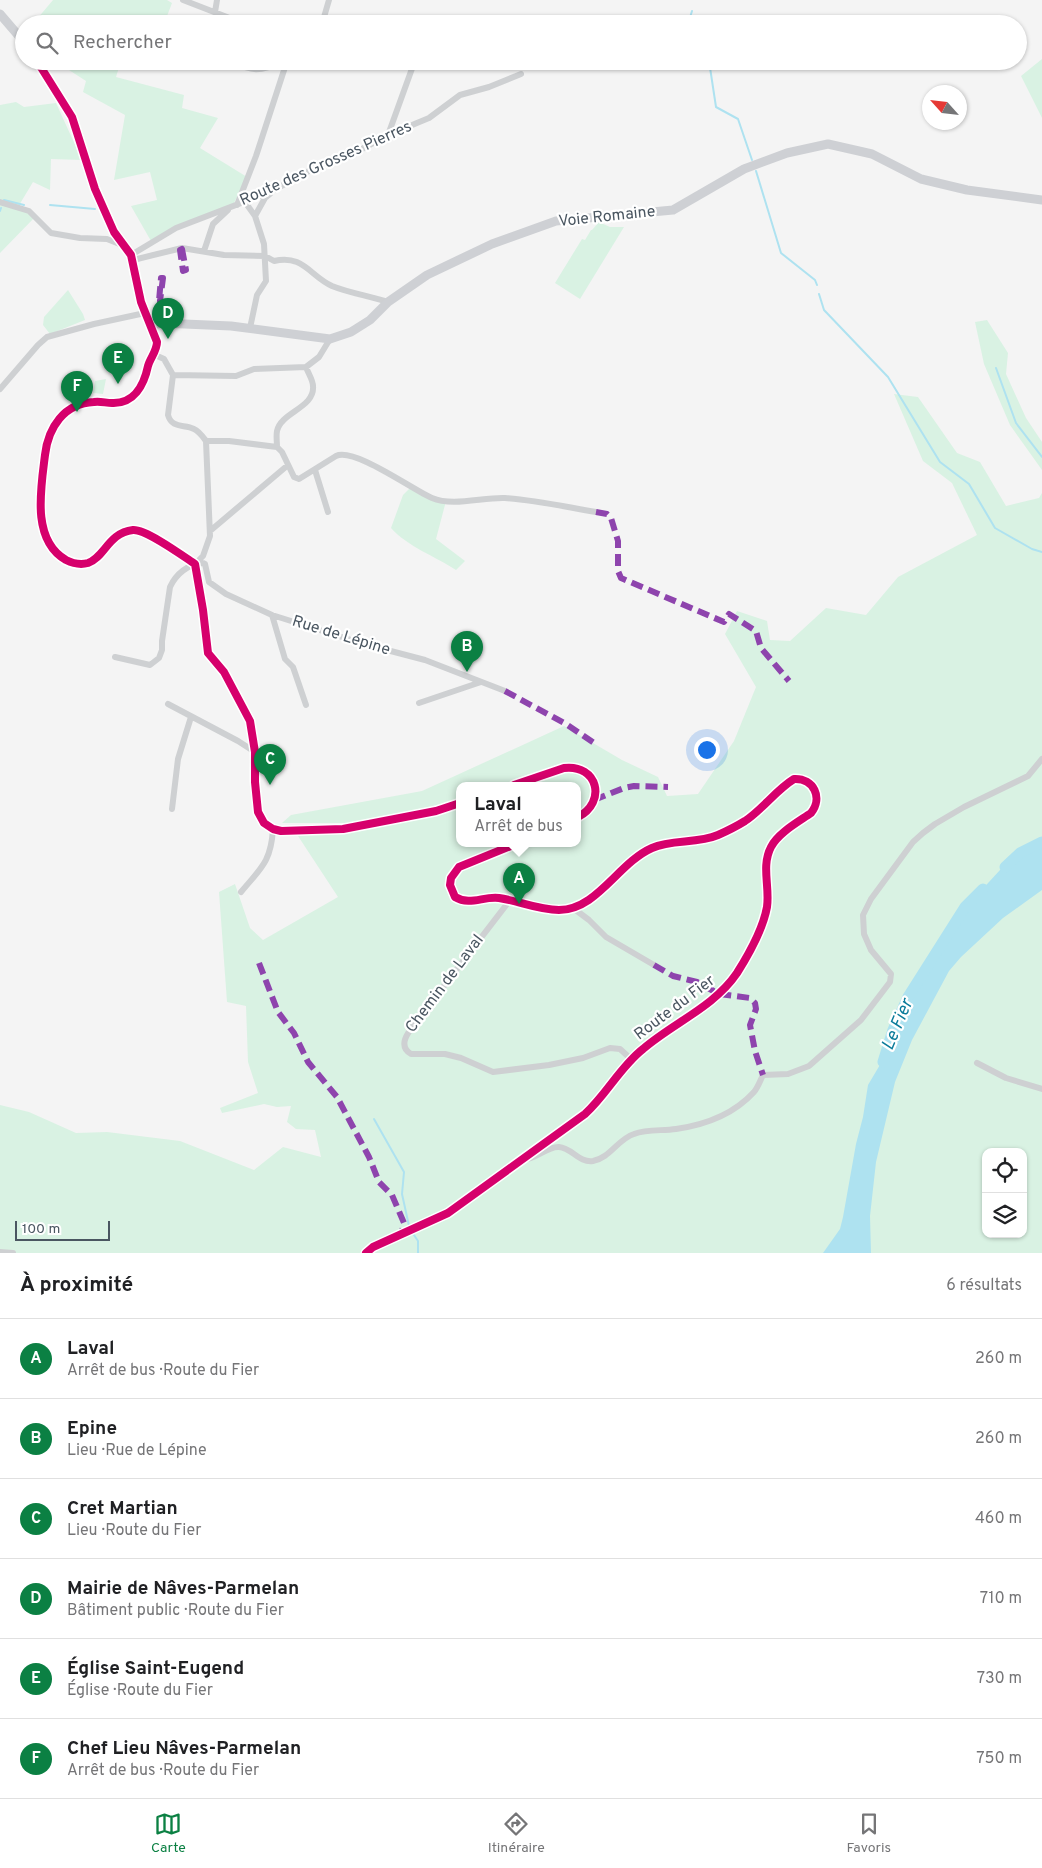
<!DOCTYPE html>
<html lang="fr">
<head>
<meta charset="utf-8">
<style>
	body { margin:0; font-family:Overpass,sans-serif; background:#f6f6f6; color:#202124 }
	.controls { position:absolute; right:15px; bottom:15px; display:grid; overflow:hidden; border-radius:10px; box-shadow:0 1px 4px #0004 }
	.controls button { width:45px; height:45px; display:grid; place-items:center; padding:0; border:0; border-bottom:1px solid #e0e0e0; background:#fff; color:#202124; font:25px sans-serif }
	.compass { position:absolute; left:922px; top:85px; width:45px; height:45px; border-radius:50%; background:#fff; box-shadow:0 1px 4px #0004; rotate:297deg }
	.scale { position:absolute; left:15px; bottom:12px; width:95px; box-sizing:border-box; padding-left:5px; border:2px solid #4a5661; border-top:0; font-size:14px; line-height:18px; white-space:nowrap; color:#4a5661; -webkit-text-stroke:4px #fff; paint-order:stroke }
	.you { position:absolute; left:706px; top:749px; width:18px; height:18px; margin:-12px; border:4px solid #fff; border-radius:50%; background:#1a73e8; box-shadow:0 0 0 8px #1a73e833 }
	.badge { display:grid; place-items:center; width:32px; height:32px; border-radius:50%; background:#0b8043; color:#fff; font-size:16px; font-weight:700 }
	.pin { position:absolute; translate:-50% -41px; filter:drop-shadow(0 1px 2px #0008) }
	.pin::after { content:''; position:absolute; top:26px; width:18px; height:15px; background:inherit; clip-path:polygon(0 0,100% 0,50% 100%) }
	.popup { position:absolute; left:456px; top:782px; width:125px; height:65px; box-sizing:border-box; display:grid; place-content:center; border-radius:10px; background:#fff; filter:drop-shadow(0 1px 4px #0005); font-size:16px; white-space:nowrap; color:#757577 }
	.popup b { font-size:19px; color:#202124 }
	.popup::after { content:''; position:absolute; left:50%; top:100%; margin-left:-10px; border:10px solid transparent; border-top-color:#fff }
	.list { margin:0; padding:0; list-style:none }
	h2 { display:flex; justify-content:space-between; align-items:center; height:65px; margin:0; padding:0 20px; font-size:21px }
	h2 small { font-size:16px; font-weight:400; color:#757577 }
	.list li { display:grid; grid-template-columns:32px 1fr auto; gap:15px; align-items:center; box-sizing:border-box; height:80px; padding:0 20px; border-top:1px solid #e0e0e0 }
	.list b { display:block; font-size:19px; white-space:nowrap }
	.list p { margin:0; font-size:16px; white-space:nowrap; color:#757577 }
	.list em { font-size:16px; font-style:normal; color:#757577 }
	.icon { flex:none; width:28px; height:28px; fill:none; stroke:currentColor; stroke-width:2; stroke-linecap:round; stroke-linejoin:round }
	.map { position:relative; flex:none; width:1042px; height:1253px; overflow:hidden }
	.search { position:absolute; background:#fff; box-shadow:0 1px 4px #0004; left:15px; right:15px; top:15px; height:55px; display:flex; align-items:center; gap:12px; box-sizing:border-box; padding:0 18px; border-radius:28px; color:#757577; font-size:19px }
	.sheet { height:545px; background:#fff }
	nav { display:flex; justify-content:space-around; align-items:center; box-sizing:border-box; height:70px; border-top:1px solid #e0e0e0; background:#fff; font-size:14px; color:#757577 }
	nav a { display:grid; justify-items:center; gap:2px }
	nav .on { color:#0b8043 }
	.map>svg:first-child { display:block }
	.green { fill:#d9f2e3; fill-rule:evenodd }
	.water { fill:#aee2f0 }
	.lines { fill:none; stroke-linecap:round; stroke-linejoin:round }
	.stream { stroke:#aee2f0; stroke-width:2 }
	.river { stroke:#aee2f0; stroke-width:11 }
	.street { stroke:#ced0d2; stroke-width:6 }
	.secondary { stroke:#ced0d4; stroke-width:9 }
	.quiet { stroke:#8e44ad; stroke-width:6; stroke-dasharray:12 6; stroke-linecap:butt }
	.cycleway-casing { stroke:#fff; stroke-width:11 }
	.cycleway { stroke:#d6006c; stroke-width:8 }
	.labels { text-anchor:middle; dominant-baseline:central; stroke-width:4.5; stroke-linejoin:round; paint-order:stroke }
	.street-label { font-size:16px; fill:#4a5661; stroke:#fff }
	.water-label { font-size:18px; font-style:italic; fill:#0c7c9b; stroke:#fff }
</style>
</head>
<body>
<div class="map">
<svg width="1042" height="1253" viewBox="0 0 1042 1253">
	<rect width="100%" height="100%" fill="#f4f4f4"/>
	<path class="green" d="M53 0H167L172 3 164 24H42L37 19Z
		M1042 59V118L1021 76Z
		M55 61H121L116 77 184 95 182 108 218 118 200 148 247 177 234 203 151 241 131 206 157 200 150 172 114 180 125 115 83 92 86 81Z
		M16 102 24 107 56 103 82 160 51 159 50 190 33 182 18 207 35 217 0 253V105Z
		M599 222 610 227H624L580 299 555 283 582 239 585 240 591 230H592Z
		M68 290 83 314 85 320 50 334 43 325 44 317Z
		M987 320 1008 353 1006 374 1026 418 1042 442V470L1010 425 984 364 975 322Z
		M106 379 103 394 93 393 95 381Z
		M894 394 918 397 957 453 980 462 1006 506 1039 498 1042 493V1253H0V1105L29 1112 76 1133 107 1132 180 1141 254 1170 283 1147 321 1157 315 1130 296 1129 287 1122 291 1106 277 1107 264 1104 222 1113 220 1108 258 1093 248 1062 246 1006 227 1002 219 892 235 884 250 928 263 940 338 897 298 836 357 829 354 823H282L291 815 422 791 564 726 622 760 658 777 667 796 698 794 734 741 756 687 725 634 737 611 767 621 770 640 790 641 826 608 866 615 898 577 977 535 952 483 923 461ZM460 785H578V843H460ZM986 1152H1023V1234H986Z
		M411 487 446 501 436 539 465 561 456 570C435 556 408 547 391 528L403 495Z"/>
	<path class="water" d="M1042 840V890L1003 918 961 957 949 971 912 1040 895 1082 876 1162 870 1216 871 1253H823L840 1229 843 1217 856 1144 863 1117 868 1085 884 1058 894 1031 909 998 935 961 966 907 1000 870 1020 853Z"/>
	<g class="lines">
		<path class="stream" d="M688 24 692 11
			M709 61 716 107 738 119 752 160
			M756 171 781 253 815 280 817 285
			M4 200 24 205
			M50 205 95 209
			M0 211 1 208
			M819 294 824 310 888 377 940 462 969 484 995 528 1032 549 1042 552
			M996 368 1016 423 1042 457
			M374 1119 404 1172 402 1194 409 1226
			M414 1235 418 1241V1253"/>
		<path class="river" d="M1005 867 1020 853 1042 842
			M883 1062 893 1030 908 997 965 907 983 889"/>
		<path class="street" d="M183 0 245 24
			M215 12 217 0
			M322 24 329 0
			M229 61C252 71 260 73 282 61
			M388 135 414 63 406 61
			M0 202 29 211 51 233 80 238 107 239 122 245
			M245 202 255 216 264 244 266 281 257 295 250 328
			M237 205 256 156 287 61
			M255 216 265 198 270 194
			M204 251 213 224 228 210
			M131 255 176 228 272 191 320 165 347 157 388 135 429 118 460 95 489 87 521 74
			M133 260 182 248 224 255 265 256 274 261C303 254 310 276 332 286 349 293 370 296 388 302
			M153 354 164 359 173 375
			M173 375 168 415C172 429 184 424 194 429 199 431 203 437 206 441L210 536 203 556 196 563
			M173 375 236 376 254 369 306 367 319 357 330 339
			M0 389 38 345 47 337 94 324 145 313
			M206 441H229L277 447 282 452 294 477 299 479 336 456C354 447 413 490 432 498 453 507 483 497 505 498 536 500 566 507 596 512
			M277 447C277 442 276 436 277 431 281 412 315 408 313 386 313 380 308 373 306 367
			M315 470 328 512
			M210 531 288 465
			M272 615 285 659 293 667 306 705
			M115 657 150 665 159 658 162 650V641L170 587C176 574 188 564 203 563L205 564 209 582 226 594 272 615 364 644 425 660 505 691
			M419 703 481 682
			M168 704 238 741 255 752
			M172 809 178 759 191 717
			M241 892C261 868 271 862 273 829
			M510 900 417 1021C410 1030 396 1045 411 1054H445L461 1058 493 1072 549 1065 583 1058 610 1048 620 1049 631 1059
			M573 908 589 920 606 937 654 965
			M977 1063 1006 1078 1042 1089
			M523 1160C536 1159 548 1146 559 1147 572 1148 579 1163 593 1161 610 1158 618 1139 634 1134 647 1129 662 1131 676 1129 704 1125 734 1114 754 1092 758 1087 760 1081 763 1075L788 1074 809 1066 861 1020 890 982 891 974 871 950 864 934 863 915 871 899 913 842 923 833 935 824 964 807 1028 776 1042 759
			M0 1252 13 1253"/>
		<path class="secondary" d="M0 14 24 42
			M37 61 72 117 95 189 114 232 131 255 141 302 157 342C157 351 150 358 148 366 144 385 134 404 112 403 106 403 100 401 94 402 64 403 48 428 45 455 41 488 31 540 66 560 72 563 81 565 88 563 105 557 108 533 133 530 146 529 183 556 195 564L203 610 208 653 224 672 250 721 255 752V782L258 812 264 823 273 829 281 831 343 829 436 811 460 803
			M151 326 161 323 231 326 330 339 351 332 370 320 388 302 427 275 492 244 556 221 673 210 744 169 787 153 828 144 872 154 921 179 967 190 1042 200
			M514 785 564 768C598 764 607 802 578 817
			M366 1253 373 1247 448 1213 585 1114C607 1094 620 1067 643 1049 673 1023 714 1007 737 973 749 954 763 929 767 907 770 887 761 866 771 847 778 833 798 822 811 813 823 798 814 778 794 779 776 790 763 809 745 821 737 826 727 831 718 835 697 844 672 839 652 848 618 863 597 910 559 910 538 910 519 901 499 898 483 896 470 906 455 897L450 885 451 878 459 867 518 843"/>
		<path class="quiet" d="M182 249 186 270 183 271 180 250Z
			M161 278H163L160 301 162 322H160L159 301Z
			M596 512 607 514 611 518 618 541V571L621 578 724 622 729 614 756 631 761 648 789 681
			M505 691 566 724 594 743
			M594 800 624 788 634 786 668 787
			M259 963 278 1012 294 1033 308 1062 337 1097 369 1157 379 1182 392 1195 404 1223 401 1236
			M654 965 673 976 697 982 719 994 750 998 755 1003 756 1009 750 1025 755 1051 763 1075"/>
		<defs>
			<path id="cycleway" d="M37 61 72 117 95 189 114 232 131 255 141 302 157 342C157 351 150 358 148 366 144 385 134 404 112 403 106 403 100 401 94 402 64 403 48 428 45 455 41 488 31 540 66 560 72 563 81 565 88 563 105 557 108 533 133 530 146 529 183 556 195 564L203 610 208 653 224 672 250 721 255 752V782L258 812 264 823 273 829 281 831 343 829 436 811 460 803
				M514 785 564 768C598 764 607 802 578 817
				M366 1253 373 1247 448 1213 585 1114C607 1094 620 1067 643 1049 673 1023 714 1007 737 973 749 954 763 929 767 907 770 887 761 866 771 847 778 833 798 822 811 813 823 798 814 778 794 779 776 790 763 809 745 821 737 826 727 831 718 835 697 844 672 839 652 848 618 863 597 910 559 910 538 910 519 901 499 898 483 896 470 906 455 897L450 885 451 878 459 867 518 843"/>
		</defs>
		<use href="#cycleway" class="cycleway-casing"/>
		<use href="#cycleway" class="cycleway"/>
	</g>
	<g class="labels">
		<g class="street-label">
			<text transform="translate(326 164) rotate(-24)">Route des Grosses Pierres</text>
			<text transform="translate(607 217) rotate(-6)">Voie Romaine</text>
			<text transform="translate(341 636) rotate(17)">Rue de Lépine</text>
			<text transform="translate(445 984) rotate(-53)">Chemin de Laval</text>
			<text transform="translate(675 1008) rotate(-37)">Route du Fier</text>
		</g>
		<g class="water-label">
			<text transform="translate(898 1025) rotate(-67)">Le Fier</text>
		</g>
	</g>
</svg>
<div class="controls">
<button><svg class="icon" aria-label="locate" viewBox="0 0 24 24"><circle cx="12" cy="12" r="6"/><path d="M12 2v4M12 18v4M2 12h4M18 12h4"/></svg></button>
<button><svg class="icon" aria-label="layers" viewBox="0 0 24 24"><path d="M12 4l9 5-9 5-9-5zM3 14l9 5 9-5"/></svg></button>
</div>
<svg class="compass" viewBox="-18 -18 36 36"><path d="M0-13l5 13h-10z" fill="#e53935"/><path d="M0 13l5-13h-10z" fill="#757577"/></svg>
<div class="scale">100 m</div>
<div class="you"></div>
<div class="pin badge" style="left:519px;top:904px">A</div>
<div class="popup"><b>Laval</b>Arrêt de bus</div>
<div class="pin badge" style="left:467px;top:672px">B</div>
<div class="pin badge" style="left:270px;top:785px">C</div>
<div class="pin badge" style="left:168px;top:339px">D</div>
<div class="pin badge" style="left:118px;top:384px">E</div>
<div class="pin badge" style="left:77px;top:412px">F</div>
<div class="search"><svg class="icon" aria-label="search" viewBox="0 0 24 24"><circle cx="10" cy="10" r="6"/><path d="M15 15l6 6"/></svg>Rechercher</div>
</div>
<section class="sheet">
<h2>À proximité<small>6 résultats</small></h2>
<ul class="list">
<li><span class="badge">A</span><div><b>Laval</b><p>Arrêt de bus · Route du Fier</p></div><em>260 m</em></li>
<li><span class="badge">B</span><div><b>Epine</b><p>Lieu · Rue de Lépine</p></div><em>260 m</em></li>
<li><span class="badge">C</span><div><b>Cret Martian</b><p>Lieu · Route du Fier</p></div><em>460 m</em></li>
<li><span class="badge">D</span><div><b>Mairie de Nâves-Parmelan</b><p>Bâtiment public · Route du Fier</p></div><em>710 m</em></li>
<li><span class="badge">E</span><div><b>Église Saint-Eugend</b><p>Église · Route du Fier</p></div><em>730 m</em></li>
<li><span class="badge">F</span><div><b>Chef Lieu Nâves-Parmelan</b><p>Arrêt de bus · Route du Fier</p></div><em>750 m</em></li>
</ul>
</section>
<nav>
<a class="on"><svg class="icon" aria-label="map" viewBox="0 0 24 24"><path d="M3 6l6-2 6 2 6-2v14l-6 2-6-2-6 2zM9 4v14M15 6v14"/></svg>Carte</a>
<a><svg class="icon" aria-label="directions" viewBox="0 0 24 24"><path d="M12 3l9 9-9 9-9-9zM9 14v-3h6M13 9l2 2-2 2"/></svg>Itinéraire</a>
<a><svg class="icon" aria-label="saved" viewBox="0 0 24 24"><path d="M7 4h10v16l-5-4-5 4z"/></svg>Favoris</a>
</nav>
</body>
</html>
